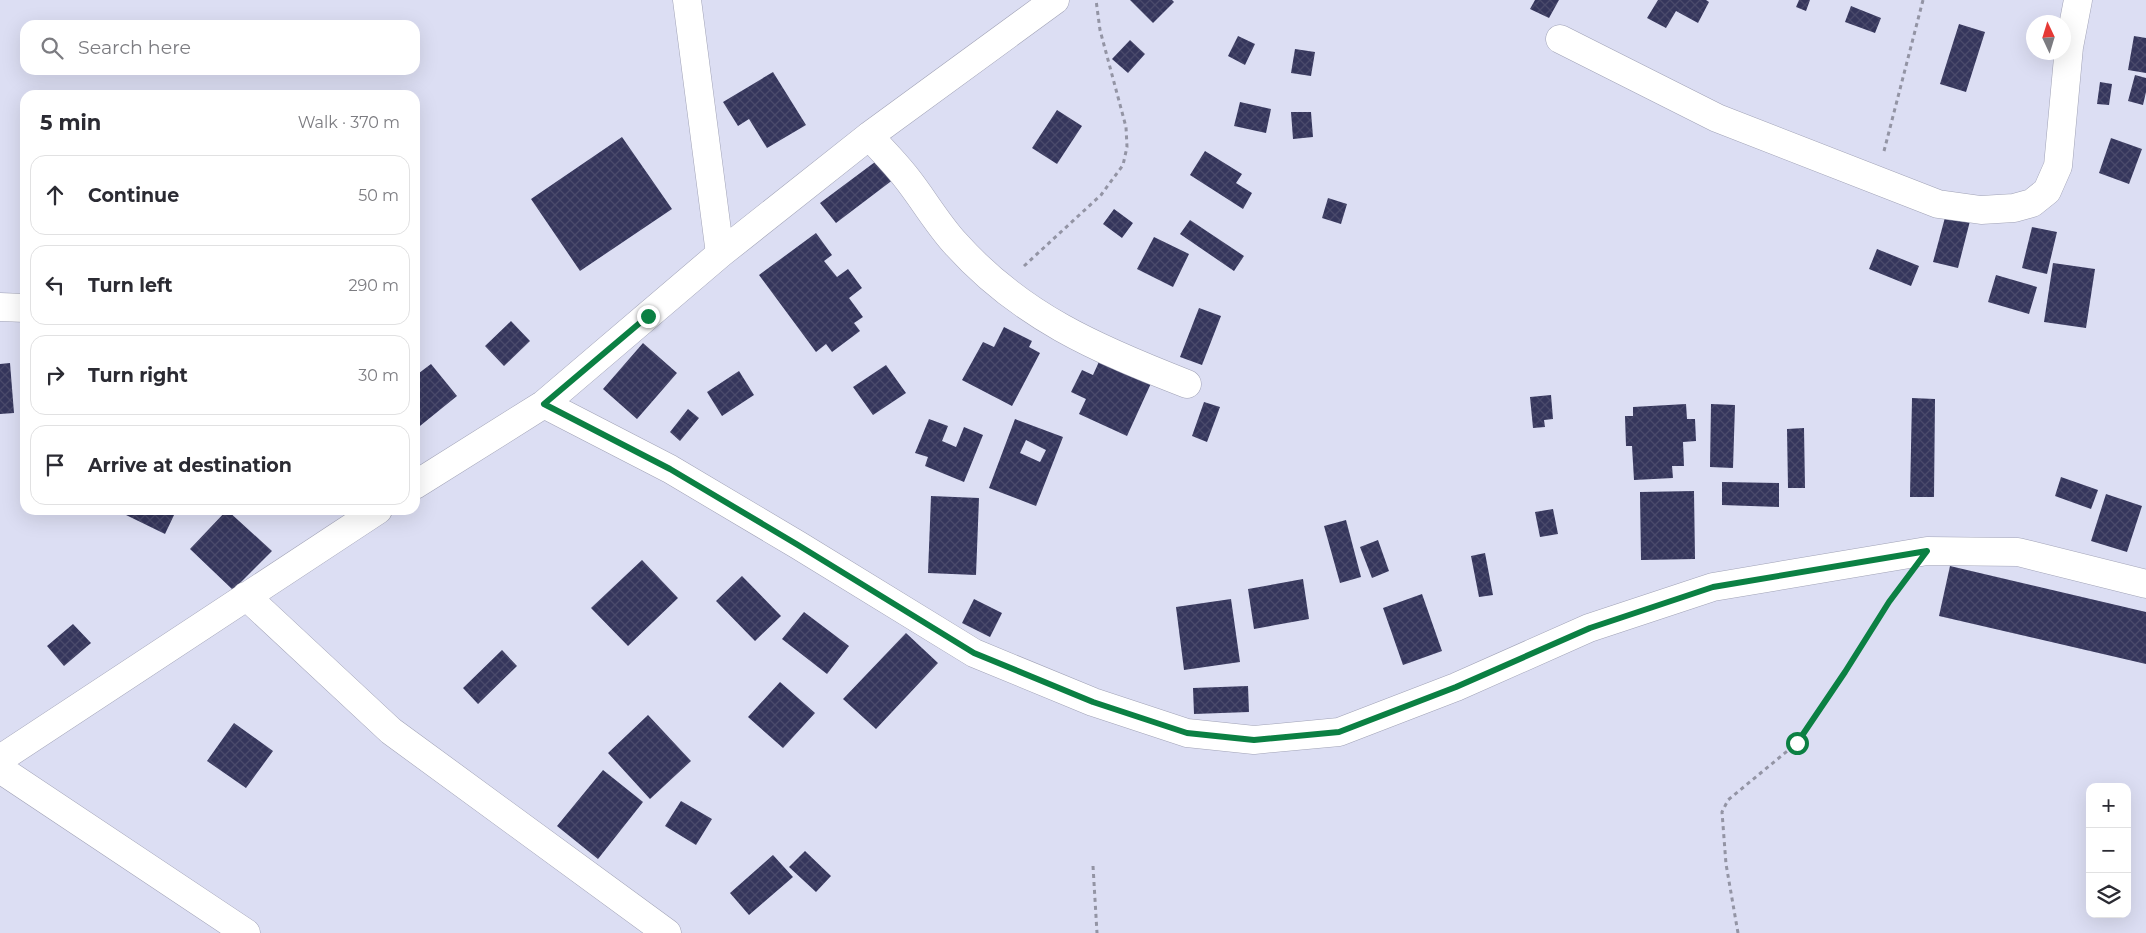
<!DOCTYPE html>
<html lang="en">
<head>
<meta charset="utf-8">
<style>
	body { margin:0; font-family:Montserrat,sans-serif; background:#f7f7f7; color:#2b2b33 }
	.controls { position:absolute; right:15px; bottom:15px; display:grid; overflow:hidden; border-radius:10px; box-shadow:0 5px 20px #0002 }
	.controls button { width:45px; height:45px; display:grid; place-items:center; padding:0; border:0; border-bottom:1px solid #e1e1e2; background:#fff; color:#2b2b33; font:25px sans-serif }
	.compass { position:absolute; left:2026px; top:15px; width:45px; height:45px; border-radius:50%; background:#fff; box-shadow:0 5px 20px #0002; rotate:356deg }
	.stop { position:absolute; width:15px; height:15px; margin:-11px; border:4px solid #0b8043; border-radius:50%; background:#fff }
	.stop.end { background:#0b8043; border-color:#fff; box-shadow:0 1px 5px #0008 }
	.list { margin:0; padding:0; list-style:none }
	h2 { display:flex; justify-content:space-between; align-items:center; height:65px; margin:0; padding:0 20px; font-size:21px }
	h2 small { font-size:16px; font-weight:400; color:#7c7c81 }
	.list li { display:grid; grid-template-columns:32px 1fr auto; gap:15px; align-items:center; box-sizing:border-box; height:80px; margin:0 10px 10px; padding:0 10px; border:1px solid #e1e1e2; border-radius:15px }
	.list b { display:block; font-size:19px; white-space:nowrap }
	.list em { font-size:16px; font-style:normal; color:#7c7c81 }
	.icon { flex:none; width:28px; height:28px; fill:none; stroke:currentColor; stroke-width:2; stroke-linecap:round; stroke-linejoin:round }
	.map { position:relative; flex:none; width:2146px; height:933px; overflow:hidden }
	.search { position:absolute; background:#fff; box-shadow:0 5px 20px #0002; left:20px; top:20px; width:400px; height:55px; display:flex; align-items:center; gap:12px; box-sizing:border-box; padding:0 18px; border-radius:15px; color:#7c7c81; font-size:19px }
	.panel { position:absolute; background:#fff; box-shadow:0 5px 20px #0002; left:20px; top:90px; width:400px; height:425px; border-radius:15px }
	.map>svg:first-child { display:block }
	.building { fill:url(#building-cross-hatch); fill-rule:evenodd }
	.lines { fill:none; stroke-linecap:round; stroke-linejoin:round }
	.minor-casing { stroke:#a0a2b6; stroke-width:29 }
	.path { stroke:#9394a4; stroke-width:3; stroke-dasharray:4 4; stroke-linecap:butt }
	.minor { stroke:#fff; stroke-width:28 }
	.route { stroke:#0b8043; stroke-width:6 }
</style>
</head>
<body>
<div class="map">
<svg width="2146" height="933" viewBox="0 0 2146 933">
	<defs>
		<pattern id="building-cross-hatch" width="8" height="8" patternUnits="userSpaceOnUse" patternTransform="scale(1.25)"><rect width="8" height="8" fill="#35365c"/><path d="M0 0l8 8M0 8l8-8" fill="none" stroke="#4a4a6b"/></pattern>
	</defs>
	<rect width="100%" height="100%" fill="#dcdef3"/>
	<path class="building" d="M1130 0H1172L1174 2 1153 23Z
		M1535 0H1559L1549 18 1530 9Z
		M1658 0H1706L1709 2 1698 23 1676 11 1666 28 1647 18Z
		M1799 0H1810L1806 11 1796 7Z
		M1851 6 1881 18 1875 33 1845 22Z
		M1959 24 1985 32 1966 92 1940 84Z
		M1238 36 1255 44 1245 65 1228 56Z
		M2134 36 2146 38V73L2128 70Z
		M1130 40 1145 54 1128 73 1112 59Z
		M1295 49 1315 52 1311 76 1291 73Z
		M773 72 806 125 767 148 749 119 738 126 723 102Z
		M2135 75 2146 78V92L2143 105 2128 101Z
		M2100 82 2112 84 2109 105 2097 104Z
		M1240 102 1271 109 1266 133 1234 126Z
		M1057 110 1082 126 1057 164 1032 148Z
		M1291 112H1311L1313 137 1293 139Z
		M622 137 672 209 580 271 531 199Z
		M2111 138 2142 149 2129 184 2099 173Z
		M1205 151 1242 174 1236 183 1252 193 1243 209 1190 175Z
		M879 159 894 179 836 223 820 203Z
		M1328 198 1347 204 1341 224 1322 218Z
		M1114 209 1133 223 1122 238 1103 224Z
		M1947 210 1971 217 1958 268 1933 262Z
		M1190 220 1244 256 1234 271 1180 234Z
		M2032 227 2057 232 2047 274 2022 268Z
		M816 233 832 255 824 261 837 277 848 269 862 288 849 298 863 317 854 323 860 331 832 352 826 344 816 352 759 275Z
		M1154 237 1189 254 1173 287 1137 269Z
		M1877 249 1919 266 1911 286 1869 269Z
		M2053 263 2095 269 2086 328 2044 322Z
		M1996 275 2037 287 2029 314 1988 302Z
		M1199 308 1221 316 1202 365 1180 357Z
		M511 321 530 341 504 366 485 346Z
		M1004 327 1032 341 1029 347 1040 353 1012 406 962 380 983 342 994 347Z
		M643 343 677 373 637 419 603 389Z
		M1102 355 1153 379 1127 436 1079 414 1086 399 1071 392 1082 370 1093 375Z
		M10 363 14 413 0 414V364Z
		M431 364 457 396 415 430V376Z
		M886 365 906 393 873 415 853 387Z
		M739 371 754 395 722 416 707 392Z
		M1551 395 1553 419 1544 420 1545 427 1533 428 1530 397Z
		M1912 398 1935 399 1934 497H1910Z
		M1204 402 1220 407 1207 442 1192 436Z
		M1686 404 1687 419H1695L1696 441 1683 442 1684 466H1672L1673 478 1634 480 1632 446H1626L1625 416H1633V407Z
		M1711 404 1735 405 1733 468 1710 467Z
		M688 409 699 418 680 441 670 432Z
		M929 419 948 426 942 441 956 447 964 427 983 435 964 482 925 466 928 457 915 453Z
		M1015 419 1063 437 1036 506 989 488ZM1026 440 1046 450 1040 462 1020 453Z
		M1804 428 1805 488H1788L1787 429Z
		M2061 477 2098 490 2091 509 2055 496Z
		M1722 482 1779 483V507L1722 505Z
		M1694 491 1695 559 1641 560 1640 492Z
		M2106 494 2142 506 2127 552 2091 541Z
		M931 496 979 498 976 575 928 573Z
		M1553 509 1558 534 1540 537 1535 512Z
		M128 510H169L175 513 165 534 126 515Z
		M227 510 272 551 233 590 190 549Z
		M1346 520 1361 577 1340 583 1324 526Z
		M1378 540 1389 571 1372 578 1360 547Z
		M1485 553 1493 595 1479 597 1471 556Z
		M642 560 678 598 628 646 591 608Z
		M1950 566 2146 612V664L1939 616Z
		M742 576 781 616 755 641 716 601Z
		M1303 579 1309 619 1254 629 1248 589Z
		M1422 594 1442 651 1403 665 1383 608Z
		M974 599 1002 613 990 637 962 623Z
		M1231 599 1240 662 1184 670 1176 607Z
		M804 612 849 646 827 674 782 639Z
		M73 624 91 643 64 666 47 646Z
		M906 633 938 663 876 729 843 699Z
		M502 650 517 666 478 704 463 688Z
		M780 682 815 713 783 748 748 717Z
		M1248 686 1249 712 1194 714 1193 688Z
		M648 715 691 761 650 799 608 753Z
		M234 723 273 751 246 788 207 761Z
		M603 770 643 802 598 859 557 826Z
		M681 801 712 819 696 845 665 826Z
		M805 851 831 876 816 892 789 867Z
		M773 855 793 877 749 915 730 893Z"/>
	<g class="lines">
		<defs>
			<path id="minor" d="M687 0 720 254
				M1560 39 1717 118 1938 204 1981 210 2014 208 2032 203 2047 191 2058 166 2069 47 2078 0
				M869 136C881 149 894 162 905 176 922 197 936 222 955 243 1020 316 1097 349 1187 384
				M0 307 25 308
				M544 404 670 469 798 545 974 653 1093 702 1187 733 1254 740 1339 732 1456 687 1589 628 1713 587 1927 551 2018 552 2146 584
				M415 485 544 404 720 254 869 136 1055 0
				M246 596 391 731 667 933
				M0 759 378 510
				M0 769 246 933"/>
		</defs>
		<use href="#minor" class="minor-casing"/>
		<path class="path" d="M1884 151 1923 0
			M1024 266 1101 195 1123 165 1127 147 1126 127 1100 30 1096 0
			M1093 866 1097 933
			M1738 933 1726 864 1722 812 1728 800 1797 743 1845 672 1898 589"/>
		<use href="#minor" class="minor"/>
	</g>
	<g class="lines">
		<path class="route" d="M648 316 544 404 670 469 798 545 974 653 1093 702 1187 733 1254 740 1339 732 1456 687 1590 628 1713 587 1927 551 1889 602 1845 672 1797 743"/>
	</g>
</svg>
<div class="controls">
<button>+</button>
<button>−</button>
<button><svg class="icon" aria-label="layers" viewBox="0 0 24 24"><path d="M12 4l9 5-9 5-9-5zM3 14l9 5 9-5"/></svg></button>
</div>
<svg class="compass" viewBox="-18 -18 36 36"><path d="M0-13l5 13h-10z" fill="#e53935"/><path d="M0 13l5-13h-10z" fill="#7c7c81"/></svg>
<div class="stop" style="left:1797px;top:743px"></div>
<div class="stop end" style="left:648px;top:316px"></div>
<div class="search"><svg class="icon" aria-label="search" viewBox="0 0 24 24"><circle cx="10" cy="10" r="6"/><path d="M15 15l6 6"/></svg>Search here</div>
<section class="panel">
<h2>5 min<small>Walk · 370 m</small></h2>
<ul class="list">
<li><svg class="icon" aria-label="ahead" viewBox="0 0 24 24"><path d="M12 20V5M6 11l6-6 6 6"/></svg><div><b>Continue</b></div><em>50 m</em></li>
<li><svg class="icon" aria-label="left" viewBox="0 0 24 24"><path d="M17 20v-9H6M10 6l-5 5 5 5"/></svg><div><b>Turn left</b></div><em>290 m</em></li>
<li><svg class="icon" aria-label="right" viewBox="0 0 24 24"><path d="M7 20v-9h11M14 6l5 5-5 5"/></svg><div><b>Turn right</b></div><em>30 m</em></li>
<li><svg class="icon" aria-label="arrive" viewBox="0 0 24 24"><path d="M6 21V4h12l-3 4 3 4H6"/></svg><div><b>Arrive at destination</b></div></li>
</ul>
</section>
</div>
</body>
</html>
